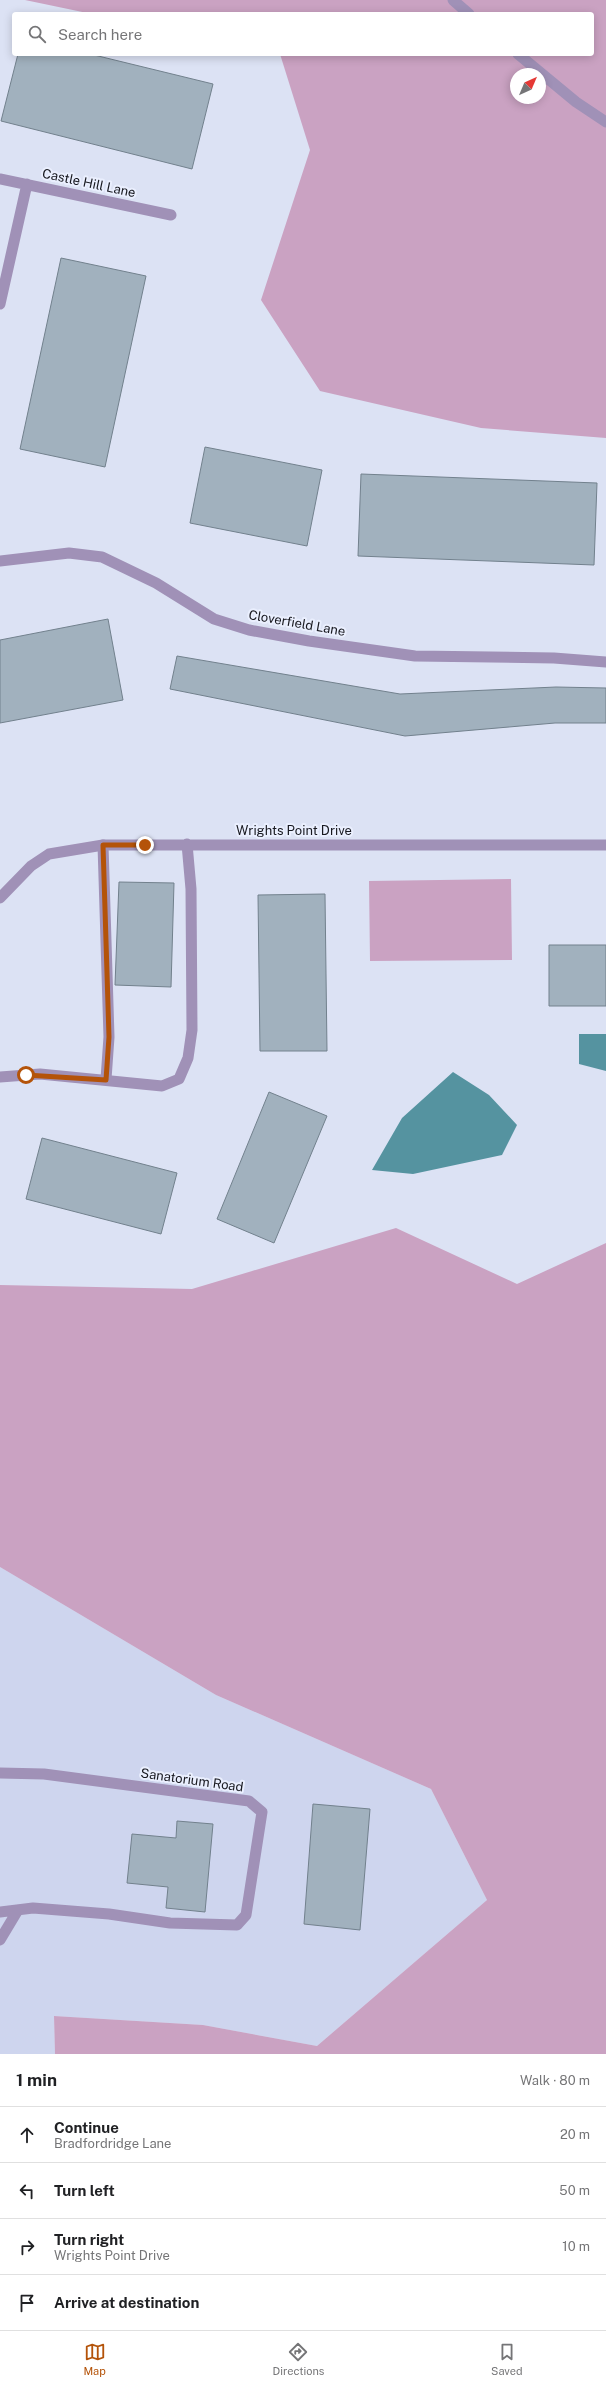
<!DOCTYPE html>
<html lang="en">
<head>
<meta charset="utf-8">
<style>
	body { margin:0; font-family:"Public Sans",sans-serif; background:#f2f2f2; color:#202124 }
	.compass { position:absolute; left:510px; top:68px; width:36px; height:36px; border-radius:50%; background:#fff; box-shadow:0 2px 10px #0003; rotate:44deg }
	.stop { position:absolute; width:12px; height:12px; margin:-9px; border:3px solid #b45309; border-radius:50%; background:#fff }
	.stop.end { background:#b45309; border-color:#fff; box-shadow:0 1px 4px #0008 }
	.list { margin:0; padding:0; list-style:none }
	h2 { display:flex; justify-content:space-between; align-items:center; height:52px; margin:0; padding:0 16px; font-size:17px }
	h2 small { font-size:13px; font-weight:400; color:#757577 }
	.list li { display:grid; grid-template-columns:26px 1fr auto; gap:12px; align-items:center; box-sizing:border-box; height:56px; padding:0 16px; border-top:1px solid #e0e0e0 }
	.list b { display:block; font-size:15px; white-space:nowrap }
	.list p { margin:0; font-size:13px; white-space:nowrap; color:#757577 }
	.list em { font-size:13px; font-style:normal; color:#757577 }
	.icon { flex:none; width:22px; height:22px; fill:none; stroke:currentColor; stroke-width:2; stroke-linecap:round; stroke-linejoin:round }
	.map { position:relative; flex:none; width:606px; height:2054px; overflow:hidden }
	.search { position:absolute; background:#fff; box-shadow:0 2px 10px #0003; left:12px; right:12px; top:12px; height:44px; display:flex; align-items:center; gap:10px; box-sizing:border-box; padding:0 14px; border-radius:4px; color:#757577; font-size:15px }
	.sheet { height:276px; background:#fff }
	nav { display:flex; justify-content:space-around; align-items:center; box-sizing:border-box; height:56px; border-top:1px solid #e0e0e0; background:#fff; font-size:11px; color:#757577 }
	nav a { display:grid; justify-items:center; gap:2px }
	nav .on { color:#b45309 }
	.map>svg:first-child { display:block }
	.built { fill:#ced5ee }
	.green { fill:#caa2c2; fill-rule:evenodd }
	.water { fill:#5593a0 }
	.building { fill:#a1b1be; stroke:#72818d }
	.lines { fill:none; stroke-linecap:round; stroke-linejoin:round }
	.service { stroke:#a091b7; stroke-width:11 }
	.minor { stroke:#a091b7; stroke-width:11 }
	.tertiary { stroke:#a091b7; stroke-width:11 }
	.route { stroke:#b45309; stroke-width:5 }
	.labels { text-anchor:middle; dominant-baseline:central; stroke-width:4; stroke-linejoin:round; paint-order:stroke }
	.street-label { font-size:13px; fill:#17181f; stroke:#eaeffe }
</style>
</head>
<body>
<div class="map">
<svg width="606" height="2054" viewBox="0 0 606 2054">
	<rect width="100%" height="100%" fill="#dce2f4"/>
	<path class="built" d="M0 1567 216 1695 431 1789 487 1900 317 2046 203 2025 54 2016 55 2054H0Z"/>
	<path class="green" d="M25 0H606V438L481 428 320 391 261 300 310 150 280 54H592V14H92ZM516 74H540V98H516Z
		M511 879 512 960 370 961 369 881Z
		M396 1228 517 1284 606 1243V2054H55L54 2016 203 2025 317 2046 487 1900 431 1789 216 1695 0 1567V1285L192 1289Z"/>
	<path class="water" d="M579 1034H606V1071L579 1064Z
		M453 1072 489 1095 517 1125 502 1155 413 1174 372 1170 402 1118Z"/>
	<path class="building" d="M18 54H90L213 84 192 169 1 121Z
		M61 258 146 276 105 467 20 449Z
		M205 447 322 470 307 546 190 523Z
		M361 474 597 483 594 565 358 556Z
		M108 619 123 700 0 723V640Z
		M177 656 400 694 556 687 606 688V723H555L405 736 170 689Z
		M119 882 174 883 171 987 115 985Z
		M325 894 327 1051H260L258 895Z
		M549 945H606V1006H549Z
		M269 1092 327 1116 274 1243 217 1219Z
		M42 1138 177 1173 161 1234 26 1199Z
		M313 1804 370 1809 360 1930 304 1924Z
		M177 1821 213 1824 205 1912 166 1908 168 1887 127 1883 132 1834 176 1838Z"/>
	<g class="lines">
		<path class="service" d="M103 845 109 1037 106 1079
			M0 1773 44 1774 249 1801 262 1812 246 1915 237 1925 170 1923 109 1914 33 1908 0 1912
			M0 1940 18 1910"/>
		<path class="minor" d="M0 179 171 215
			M0 304 27 184
			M0 561 69 553 102 557 156 583 214 619 249 630 309 641 415 656 554 658 606 662
			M0 898 31 866 49 854 103 845H606
			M0 1077 40 1074 162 1086 179 1079 188 1058 192 1030 191 889 187 844"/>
		<path class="tertiary" d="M453 0 469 14
			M518 54 576 102 606 122"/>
	</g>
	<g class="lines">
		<path class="route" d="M26 1075 106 1080 109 1037 103 845H145"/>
	</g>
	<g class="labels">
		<g class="street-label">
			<text transform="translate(89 183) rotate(12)">Castle Hill Lane</text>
			<text transform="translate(297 623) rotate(10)">Cloverfield Lane</text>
			<text x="294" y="830">Wrights Point Drive</text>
			<text transform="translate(192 1780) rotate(8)">Sanatorium Road</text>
		</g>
	</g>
</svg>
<svg class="compass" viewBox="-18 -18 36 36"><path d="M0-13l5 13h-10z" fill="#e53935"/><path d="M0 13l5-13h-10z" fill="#757577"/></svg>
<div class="stop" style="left:26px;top:1075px"></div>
<div class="stop end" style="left:145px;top:845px"></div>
<div class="search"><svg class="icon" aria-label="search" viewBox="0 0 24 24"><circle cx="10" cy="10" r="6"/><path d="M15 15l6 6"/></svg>Search here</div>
</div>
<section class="sheet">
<h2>1 min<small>Walk · 80 m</small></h2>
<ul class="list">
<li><svg class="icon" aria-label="ahead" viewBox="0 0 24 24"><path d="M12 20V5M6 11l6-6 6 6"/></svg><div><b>Continue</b><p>Bradfordridge Lane</p></div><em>20 m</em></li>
<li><svg class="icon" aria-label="left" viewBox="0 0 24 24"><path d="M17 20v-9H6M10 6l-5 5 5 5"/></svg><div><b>Turn left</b></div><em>50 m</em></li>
<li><svg class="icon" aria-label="right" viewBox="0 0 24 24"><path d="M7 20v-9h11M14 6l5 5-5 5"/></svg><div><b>Turn right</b><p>Wrights Point Drive</p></div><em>10 m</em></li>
<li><svg class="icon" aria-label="arrive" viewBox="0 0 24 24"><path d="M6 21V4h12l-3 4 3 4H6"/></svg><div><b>Arrive at destination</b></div></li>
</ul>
</section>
<nav>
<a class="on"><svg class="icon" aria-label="map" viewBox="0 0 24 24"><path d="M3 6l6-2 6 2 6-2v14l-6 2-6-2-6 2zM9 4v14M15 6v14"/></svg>Map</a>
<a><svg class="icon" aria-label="directions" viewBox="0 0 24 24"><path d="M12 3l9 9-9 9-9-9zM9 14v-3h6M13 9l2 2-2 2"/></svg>Directions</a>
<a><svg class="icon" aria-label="saved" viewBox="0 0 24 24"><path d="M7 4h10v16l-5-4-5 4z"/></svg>Saved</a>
</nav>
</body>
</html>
